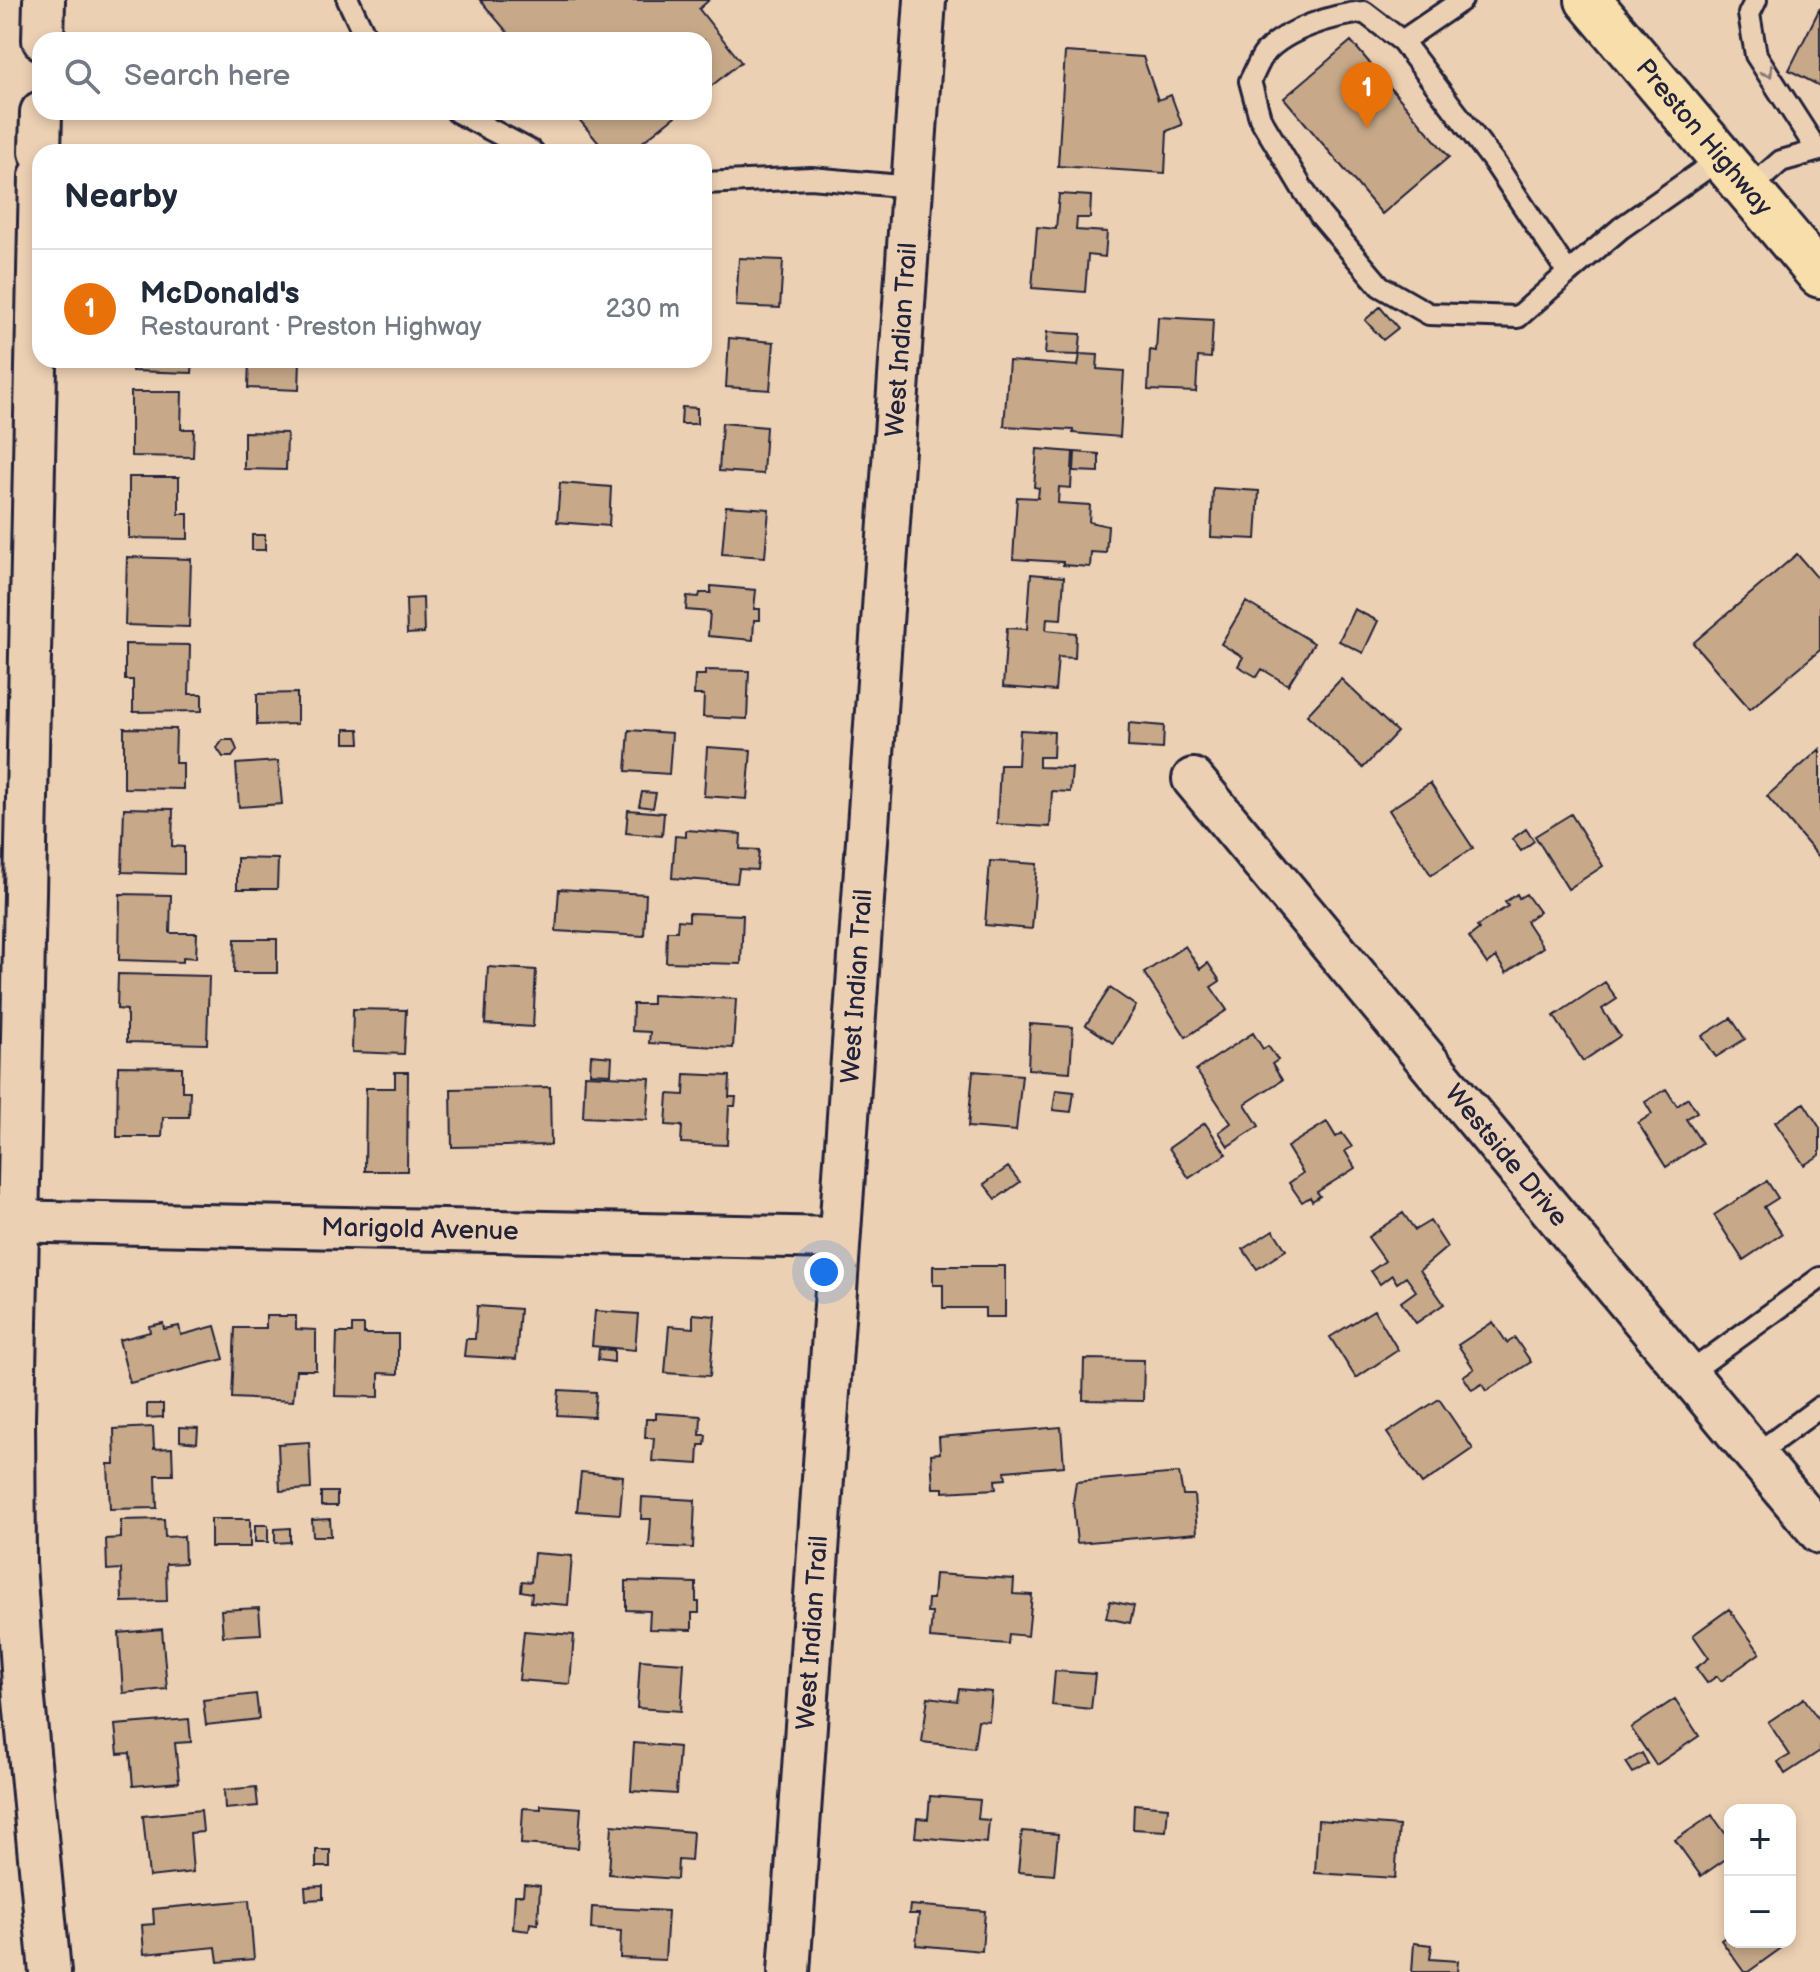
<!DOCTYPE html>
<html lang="en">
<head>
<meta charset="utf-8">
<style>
	body { margin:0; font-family:"Balsamiq Sans",sans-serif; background:#f6f6f7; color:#1f2937 }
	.controls { position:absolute; right:24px; bottom:24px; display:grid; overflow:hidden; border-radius:16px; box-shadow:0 4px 12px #0003 }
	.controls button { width:72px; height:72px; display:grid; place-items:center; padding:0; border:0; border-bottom:2px solid #e0e1e3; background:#fff; color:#1f2937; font:40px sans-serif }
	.you { position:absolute; left:824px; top:1272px; width:28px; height:28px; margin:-20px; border:6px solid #fff; border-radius:50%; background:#1a73e8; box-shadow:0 0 0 12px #1a73e833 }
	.badge { display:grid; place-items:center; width:52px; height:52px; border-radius:50%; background:#7c3aed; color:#fff; font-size:26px; font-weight:700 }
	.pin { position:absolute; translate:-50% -66px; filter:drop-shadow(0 2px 4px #0008) }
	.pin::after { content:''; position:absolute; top:42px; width:28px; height:24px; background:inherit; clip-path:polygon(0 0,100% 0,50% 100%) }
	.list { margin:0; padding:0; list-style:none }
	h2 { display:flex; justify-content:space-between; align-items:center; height:104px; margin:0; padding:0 32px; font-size:34px }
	h2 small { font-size:26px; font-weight:400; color:#747a83 }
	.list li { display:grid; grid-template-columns:52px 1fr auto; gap:24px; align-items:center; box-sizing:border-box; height:120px; padding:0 32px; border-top:2px solid #e0e1e3 }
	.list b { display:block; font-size:30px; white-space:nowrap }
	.list p { margin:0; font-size:26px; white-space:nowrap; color:#747a83 }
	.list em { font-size:26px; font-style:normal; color:#747a83 }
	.icon { flex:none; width:44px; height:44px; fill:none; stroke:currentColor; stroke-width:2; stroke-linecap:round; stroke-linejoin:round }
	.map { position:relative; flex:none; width:1820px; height:1972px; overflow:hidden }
	.search { position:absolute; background:#fff; box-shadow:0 4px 12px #0003; left:32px; top:32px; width:680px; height:88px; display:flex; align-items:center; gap:20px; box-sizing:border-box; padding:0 28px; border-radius:24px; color:#747a83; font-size:30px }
	.panel { position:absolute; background:#fff; box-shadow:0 4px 12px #0003; left:32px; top:144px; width:680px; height:224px; border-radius:24px }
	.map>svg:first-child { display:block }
	.building { fill:#c7a989; stroke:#22223b; stroke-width:2 }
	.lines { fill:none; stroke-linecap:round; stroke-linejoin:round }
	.lane-casing { stroke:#22223b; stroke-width:26 }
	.street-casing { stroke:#22223b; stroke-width:46 }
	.primary-casing { stroke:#22223b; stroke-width:50 }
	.lane { stroke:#ecd0b3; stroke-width:20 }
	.street { stroke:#ecd0b3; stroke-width:40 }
	.primary { stroke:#f8deab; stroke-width:44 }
	.oneway { stroke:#877977 }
	.labels { text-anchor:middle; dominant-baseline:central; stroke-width:6; stroke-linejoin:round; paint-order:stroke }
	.street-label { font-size:26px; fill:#22223b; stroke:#ecd0b3 }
</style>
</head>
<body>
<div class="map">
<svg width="1820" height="1972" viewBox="0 0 1820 1972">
	<rect width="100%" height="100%" fill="#ecd0b3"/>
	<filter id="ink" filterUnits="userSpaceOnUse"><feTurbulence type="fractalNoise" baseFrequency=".0125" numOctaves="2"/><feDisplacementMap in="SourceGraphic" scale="16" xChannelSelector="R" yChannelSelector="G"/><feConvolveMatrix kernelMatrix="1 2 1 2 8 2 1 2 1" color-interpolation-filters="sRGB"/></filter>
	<g filter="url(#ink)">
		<path class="building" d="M480 0H709L699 9 741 62 704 92V40H514Z
			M1820 8V86L1789 70Z
			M1351 41 1449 157 1382 214 1284 98Z
			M1065 52 1143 57 1158 100 1171 95 1182 125 1167 131 1165 173 1058 166Z
			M573 112H680L630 152H606Z
			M1059 194 1091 196 1090 218H1077L1076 230 1107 232 1105 257 1088 255 1085 292 1032 288 1037 227 1056 229Z
			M739 258 783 260 780 308 736 306Z
			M1380 307 1398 328 1383 340 1365 320Z
			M1158 317 1213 320 1211 358 1198 357 1196 392 1148 390 1150 350 1156 351Z
			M1047 332 1081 334 1079 355 1045 354Z
			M729 338 774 342 770 390 726 387Z
			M1080 354 1098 355 1097 369 1124 371 1120 437 1073 433V430L1004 426 1009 361 1078 366Z
			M132 360H193L192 373 132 371Z
			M249 360H300L299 390 248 388Z
			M131 392H182L181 429H194L193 457 131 456Z
			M682 407 697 408V424H681Z
			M722 423 766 427 763 474 719 471Z
			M244 432 287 433 286 470 244 469Z
			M1037 449 1073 452 1071 488 1059 487 1058 503 1090 505 1089 522 1108 526 1106 553 1091 552 1090 567 1063 565V562L1013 559 1017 497 1038 498 1039 488 1034 487Z
			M1075 452 1099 454V472L1074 471Z
			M129 477H179V514H188V539L129 538Z
			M560 483 611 487 609 526 557 522Z
			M1213 488 1259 491 1256 539 1211 537Z
			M726 506 769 509 765 557 722 554Z
			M252 535H265V550H252Z
			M1797 554 1820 581V650L1750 709 1693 643Z
			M127 557 191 559 189 627 125 625Z
			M1031 574 1064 577 1061 619 1047 618 1046 630 1076 633 1075 658 1058 657 1055 691 1003 687 1007 628 1027 629Z
			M711 586 756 590 754 609H760V620H754L753 640 708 636 710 612 686 610 687 596 699 597 700 593H711Z
			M423 598 424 633 407 634 406 599Z
			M1246 602 1314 643 1288 685 1262 669 1257 677 1238 666 1243 657 1221 644Z
			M1354 609 1378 621 1363 653 1339 641Z
			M125 644 190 645 189 694H202V711L133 712V680H125Z
			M705 670 749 671 747 719 703 717 704 695H694L695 675H705Z
			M1341 679 1397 732 1363 768 1307 715Z
			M297 693V724L257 725V694Z
			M1129 723 1164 726 1163 749 1128 747Z
			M124 728 176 729 175 763H183V789L124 788Z
			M345 729H359L360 743H345Z
			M629 730 672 733 669 774 626 771Z
			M1020 730 1054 732 1053 757H1039V767L1072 768 1070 792 1052 791 1050 827 997 824 1000 765H1018Z
			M223 740H233L237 750 232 757H223L217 748Z
			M707 747 751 750 747 799 704 796Z
			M1820 749V858L1767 796Z
			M278 761 282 804 239 807 236 764Z
			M1430 783 1473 848 1431 875 1389 810Z
			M642 792 656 793 653 808 639 806Z
			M124 808 173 809 172 846 184 847V874L122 872Z
			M628 810 664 813 662 836 626 833Z
			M1571 814 1603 866 1568 889 1535 836Z
			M1526 829 1534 841 1521 851 1512 839Z
			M686 830 741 834 740 849 759 850 757 870 739 869 737 883 672 878 675 836 686 837Z
			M237 858 278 859 277 889H237Z
			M990 861 1037 864 1032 929 985 925Z
			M559 889 646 894 644 936 556 931Z
			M120 894 171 895 170 933H197L196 958 183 957V962L119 960Z
			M1517 894 1519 898 1526 894 1539 912 1526 921 1543 947 1506 973 1496 957 1487 964 1469 937 1479 929 1477 926 1508 906 1505 902Z
			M689 913 743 915 741 964 666 962 667 931H677L678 920 689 921Z
			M235 939H277V973H234Z
			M1185 946 1200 969 1208 963 1220 981 1211 987 1227 1010 1186 1037 1144 973Z
			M488 967 536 970 533 1027 485 1024Z
			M118 974 209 976 207 1044 127 1042V1010L117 1009Z
			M1605 982 1617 999 1602 1009 1620 1036 1583 1061 1554 1016Z
			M1110 988 1136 1006 1113 1043 1086 1025Z
			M652 995 736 999 733 1048 649 1043 650 1032 632 1031 633 1004H652Z
			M353 1009 406 1010 404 1054 352 1052Z
			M1731 1018 1745 1039 1716 1057 1702 1036Z
			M1030 1024 1073 1027 1070 1072 1028 1069Z
			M1253 1033 1263 1049 1268 1046 1278 1060 1272 1064 1282 1080 1245 1104 1259 1126 1228 1146 1219 1132 1231 1123 1196 1070Z
			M591 1055 612 1057 611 1074 590 1073Z
			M118 1066 182 1067V1091H190L189 1117H163L162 1137H117Z
			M973 1071 1022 1075 1016 1131 968 1127Z
			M395 1072H408L407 1171H365L366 1088H395Z
			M685 1074 730 1076 729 1097H736L735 1106H729L727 1145 681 1143 682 1126 666 1125 668 1094 684 1095Z
			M585 1075 650 1078 647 1120 583 1117Z
			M550 1087 551 1145 452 1147 451 1089Z
			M1666 1089 1677 1106 1688 1098 1697 1112 1686 1119 1702 1143 1666 1167 1638 1123 1652 1114 1645 1102Z
			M1056 1090 1074 1092 1071 1112 1053 1110Z
			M1804 1103 1820 1128V1155L1804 1165 1775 1122Z
			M1327 1122 1336 1137 1342 1133 1352 1147 1345 1151 1355 1168 1317 1192 1320 1196 1312 1201 1310 1197 1302 1202 1289 1183 1303 1173 1287 1147Z
			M1205 1123 1226 1154 1189 1178 1169 1148Z
			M1008 1167 1020 1182 996 1199 984 1184Z
			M1767 1181 1778 1198 1764 1207 1782 1234 1743 1260 1714 1215Z
			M1403 1213 1415 1230 1430 1221 1447 1247 1420 1270 1444 1304 1416 1323 1401 1302 1416 1291 1406 1277 1397 1283 1392 1275 1380 1284 1371 1271 1385 1261 1368 1237Z
			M1273 1230 1286 1250 1257 1269 1243 1249Z
			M933 1266H1005V1317H985V1308H943V1285H933Z
			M477 1306 520 1309 516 1359 464 1356 466 1339H475Z
			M1374 1310 1398 1350 1356 1378 1330 1337Z
			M595 1311 638 1314 635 1350 592 1346Z
			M693 1314 715 1316 710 1376 665 1373 669 1326 693 1328Z
			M266 1316H296V1329L316 1330V1370H296L293 1401 232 1398 235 1328H266Z
			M1493 1322 1507 1343 1515 1338 1531 1362 1486 1391 1482 1384 1472 1390 1463 1376 1474 1369 1458 1345Z
			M163 1323 164 1329 179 1326 181 1335 215 1326 224 1359 130 1383 119 1340 150 1332 149 1326Z
			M352 1325H364V1334H398V1374L379 1373V1397L335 1396 337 1333H352Z
			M599 1349 614 1350V1362L598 1360Z
			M1084 1359 1144 1360 1143 1401 1083 1400Z
			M559 1390 596 1392 594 1417 557 1415Z
			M1439 1399 1473 1449 1422 1484 1387 1433Z
			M147 1404H163V1417L147 1418Z
			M656 1413 701 1416 700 1435H706L705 1445H699L698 1464 652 1461 654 1438H645L646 1419H656Z
			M153 1427 154 1449 172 1448 173 1475H156L157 1508 110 1509 108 1464H115L114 1429Z
			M180 1427 198 1428 197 1443 180 1441Z
			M1061 1427 1064 1466 1005 1471 1006 1479 995 1480 996 1489 943 1492V1488H933L931 1454 940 1453 939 1437Z
			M309 1442 311 1489 280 1491 278 1444Z
			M581 1472 623 1476 620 1514 577 1511Z
			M1179 1473 1183 1495H1194L1197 1533 1077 1543 1073 1502 1076 1482Z
			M321 1492H337V1506H321Z
			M642 1497 695 1500 693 1548 649 1546 651 1519H641Z
			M164 1519 165 1537 184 1536 185 1563 166 1564 167 1601 122 1602 121 1569 107 1570 106 1539 121 1538V1520Z
			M211 1519H250V1547H211Z
			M330 1519 331 1536H313L312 1520Z
			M255 1525H268V1542H255Z
			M290 1528V1542L275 1543V1529Z
			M534 1553 572 1556 568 1605 531 1602 532 1593 521 1591 522 1581 531 1582Z
			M935 1574 1014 1579 1013 1594 1032 1595 1028 1636 1009 1634 1008 1644 930 1638 932 1613H927L928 1599H933Z
			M626 1581 696 1583V1602H699V1613H692V1630L649 1629 650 1611 626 1610Z
			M1110 1601 1134 1606 1130 1623 1106 1618Z
			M259 1608 261 1634 223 1636 221 1610Z
			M1729 1609 1760 1653 1721 1681 1717 1676 1707 1683 1696 1668 1709 1658 1693 1635Z
			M162 1629 167 1689 123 1693 119 1633Z
			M524 1631 574 1635 570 1684 519 1680Z
			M640 1660 684 1663 681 1711 637 1708Z
			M1055 1671 1095 1674 1091 1709 1052 1705Z
			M959 1689 992 1692 989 1721 978 1720 974 1748 922 1742 928 1697 957 1701Z
			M256 1694 259 1719 206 1725 203 1700Z
			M1804 1698 1820 1722V1751L1785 1774 1778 1762 1790 1755 1768 1722Z
			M1675 1699 1699 1736 1656 1765 1631 1728Z
			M189 1719 191 1742 175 1743 179 1782 133 1786 130 1753 118 1754 115 1725Z
			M634 1743 679 1747 676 1794 631 1791Z
			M1642 1753 1648 1764 1633 1773 1626 1762Z
			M256 1787 258 1806 225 1809 224 1790Z
			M930 1796 980 1800 978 1819 989 1820 987 1843 915 1837 917 1818 928 1819Z
			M1134 1804 1168 1807 1166 1831 1133 1829Z
			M541 1805 581 1808 578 1848 521 1844 523 1808 541 1809Z
			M201 1810 203 1832 190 1833 193 1872 149 1877 143 1816Z
			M1712 1815 1730 1840V1856L1701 1876 1675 1840Z
			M1318 1820 1399 1826 1395 1878 1315 1873Z
			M612 1825 693 1832 691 1861 678 1860 677 1879 609 1874Z
			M1022 1831 1058 1834 1054 1875 1018 1872Z
			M316 1850H330V1867H316Z
			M524 1884 540 1886 538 1924 530 1923 529 1931 513 1929 515 1895H523Z
			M323 1886V1899L306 1900 305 1887Z
			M249 1900 254 1959 218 1962 216 1947 144 1954 142 1925 154 1924 153 1909Z
			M910 1905 985 1911 982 1951 916 1945 919 1914H909Z
			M592 1907 668 1911 665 1960 620 1958 621 1931 591 1929Z
			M1730 1934V1942H1775L1780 1949 1748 1972H1744L1721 1940Z
			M1414 1943 1432 1945 1430 1959 1458 1961 1457 1972H1412Z"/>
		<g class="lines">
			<defs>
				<path id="lane" d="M348 0 367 40
					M1756 0 1749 14 1756 55 1817 150
					M1364 12 1402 41 1494 162 1568 273 1518 317 1429 314 1380 286 1320 215 1302 188 1260 118 1250 81C1255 72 1259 60 1265 53 1286 29 1334 15 1364 12Z
					M1402 41 1462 0
					M457 112 533 152
					M704 183 811 178 912 187
					M1748 190 1781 161 1820 150
					M1568 273 1621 228 1721 158
					M1688 1374 1820 1278
					M1755 1455 1820 1407"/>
				<g id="street">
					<path d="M43 40 44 0"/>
					<path d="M40 152 41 112"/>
					<path d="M40 176 14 1419 15 1563 24 1700 50 1972"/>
					<path id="s1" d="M1193 779 1820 1533"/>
					<path id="s2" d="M0 1221 838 1238"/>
					<path id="s3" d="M789 1972 925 0"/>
				</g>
				<g id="primary">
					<path id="s4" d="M1588 0 1820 275"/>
				</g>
			</defs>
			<use href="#lane" class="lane-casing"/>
			<use href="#street" class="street-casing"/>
			<use href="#primary" class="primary-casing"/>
			<use href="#lane" class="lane"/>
			<use href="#street" class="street"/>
			<use href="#primary" class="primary"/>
		</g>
		<defs><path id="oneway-chevron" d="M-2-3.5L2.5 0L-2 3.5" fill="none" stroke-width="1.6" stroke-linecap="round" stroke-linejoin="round" transform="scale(2)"/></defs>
		<use class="oneway" href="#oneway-chevron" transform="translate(1768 72) rotate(57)"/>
	</g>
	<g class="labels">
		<g class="street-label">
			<text stroke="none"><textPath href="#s4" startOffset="180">Preston Highway</textPath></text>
			<text stroke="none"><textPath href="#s3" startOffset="1636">West Indian Trail</textPath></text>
			<text stroke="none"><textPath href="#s3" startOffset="988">West Indian Trail</textPath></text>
			<text stroke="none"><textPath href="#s1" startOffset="490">Westside Drive</textPath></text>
			<text stroke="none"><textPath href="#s2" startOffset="420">Marigold Avenue</textPath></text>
			<text stroke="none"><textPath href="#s3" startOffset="340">West Indian Trail</textPath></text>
		</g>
	</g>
</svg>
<div class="controls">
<button>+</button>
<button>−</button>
</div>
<div class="you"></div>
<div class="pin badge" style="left:1367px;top:128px;background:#e8710a">1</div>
<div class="search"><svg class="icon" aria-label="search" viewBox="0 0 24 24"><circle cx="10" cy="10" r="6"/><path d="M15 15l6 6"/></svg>Search here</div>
<section class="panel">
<h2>Nearby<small></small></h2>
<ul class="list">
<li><span class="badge" style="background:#e8710a">1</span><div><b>McDonald's</b><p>Restaurant · Preston Highway</p></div><em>230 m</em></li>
</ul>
</section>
</div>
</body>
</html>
